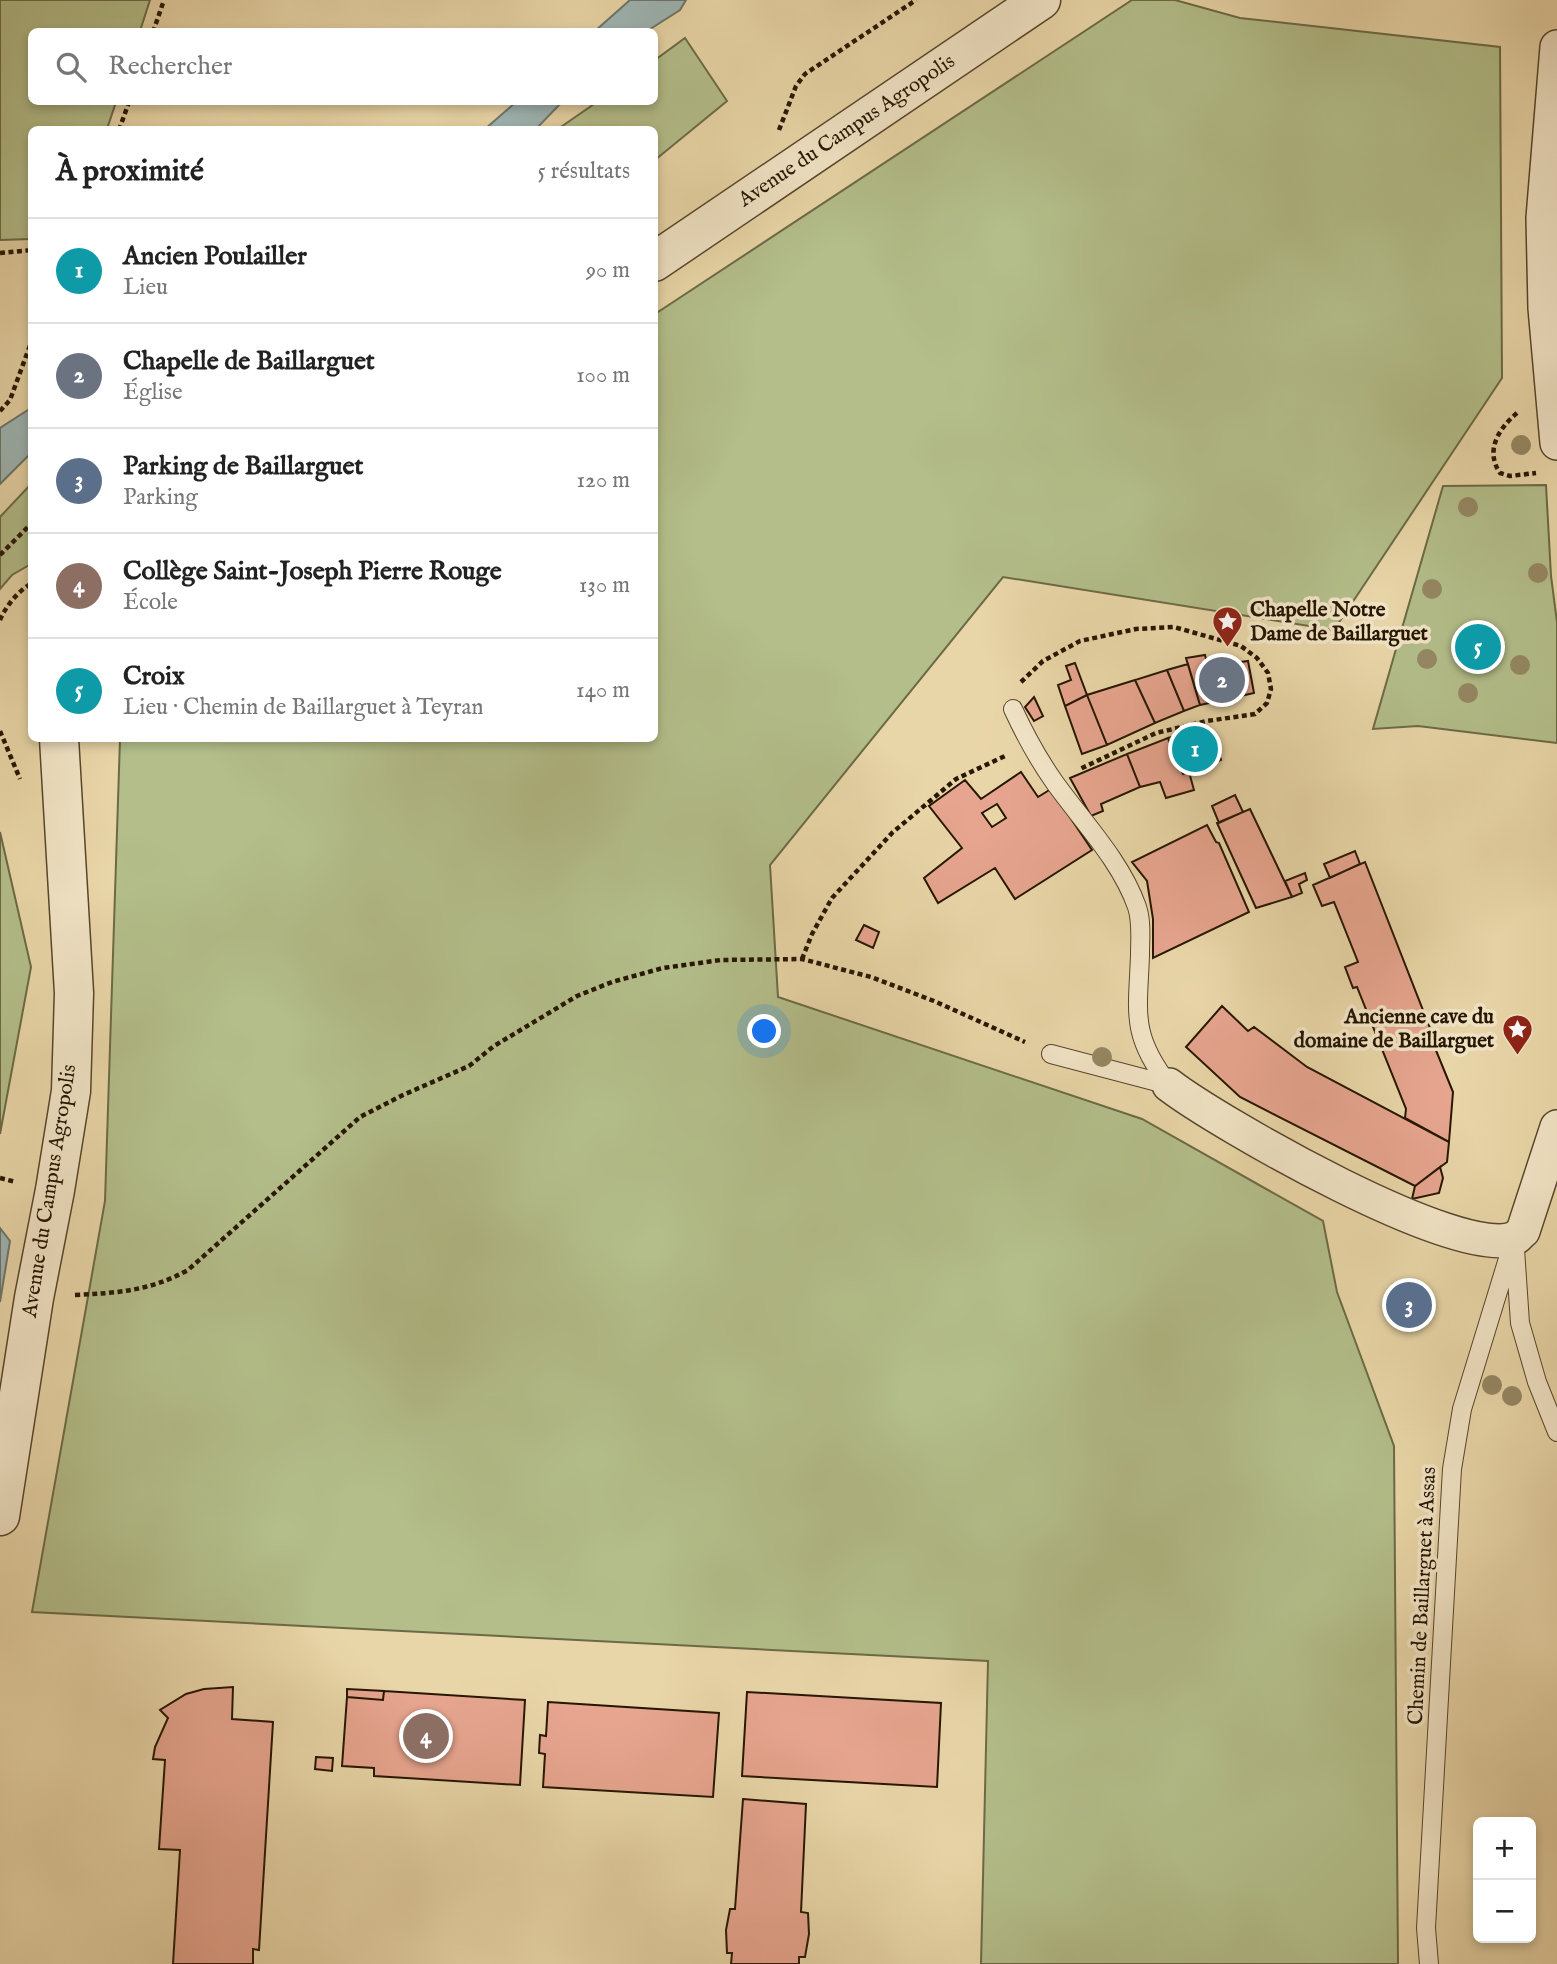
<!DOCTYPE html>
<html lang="fr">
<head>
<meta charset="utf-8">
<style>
	body { margin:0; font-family:"IM FELL English",serif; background:#f2f2f2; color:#222 }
	.controls { position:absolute; right:21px; bottom:21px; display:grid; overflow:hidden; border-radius:10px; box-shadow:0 4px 10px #0003 }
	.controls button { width:63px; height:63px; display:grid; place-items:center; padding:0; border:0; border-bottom:2px solid #e0e0e0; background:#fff; color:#222; font:35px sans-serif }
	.you { position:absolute; left:765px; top:1032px; width:24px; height:24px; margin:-18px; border:5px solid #fff; border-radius:50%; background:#1a73e8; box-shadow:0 0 0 10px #1a73e833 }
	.badge { display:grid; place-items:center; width:46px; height:46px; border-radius:50%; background:#8f2418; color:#fff; font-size:23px; font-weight:700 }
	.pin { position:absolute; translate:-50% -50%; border:4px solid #fff; box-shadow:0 2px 7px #0006 }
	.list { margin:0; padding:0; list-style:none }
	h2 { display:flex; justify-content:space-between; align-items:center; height:91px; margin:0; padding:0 28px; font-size:30px }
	h2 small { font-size:23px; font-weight:400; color:#767676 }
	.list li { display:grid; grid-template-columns:46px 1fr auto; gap:21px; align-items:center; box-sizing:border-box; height:105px; padding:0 28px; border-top:2px solid #e0e0e0 }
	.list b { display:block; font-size:26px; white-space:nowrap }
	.list p { margin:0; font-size:23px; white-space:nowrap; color:#767676 }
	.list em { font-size:23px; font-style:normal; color:#767676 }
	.icon { flex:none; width:38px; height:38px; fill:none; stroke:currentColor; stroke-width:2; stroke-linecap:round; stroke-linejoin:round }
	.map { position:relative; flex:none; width:1557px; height:1964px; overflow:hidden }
	.search { position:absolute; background:#fff; box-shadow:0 4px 10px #0003; left:28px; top:28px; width:630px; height:77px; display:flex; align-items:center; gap:18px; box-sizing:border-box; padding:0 24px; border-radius:10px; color:#767676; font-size:26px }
	.panel { position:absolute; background:#fff; box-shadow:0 4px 10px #0003; left:28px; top:126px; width:630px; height:616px; border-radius:10px }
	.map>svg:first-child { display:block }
	.green { fill:#b3be8a; stroke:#6c6a46; stroke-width:2 }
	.water { fill:#9eb6b5; stroke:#6e766d; stroke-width:2 }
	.building { fill:#e7a58f; stroke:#261602; stroke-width:2; fill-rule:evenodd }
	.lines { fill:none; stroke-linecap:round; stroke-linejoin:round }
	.service-casing { stroke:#57462c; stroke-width:20 }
	.minor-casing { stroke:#57462c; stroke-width:36 }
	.tertiary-casing { stroke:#57462c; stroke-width:41 }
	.path { stroke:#261602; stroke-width:4.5; stroke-dasharray:5 3.5; stroke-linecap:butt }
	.service { stroke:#f1e4c6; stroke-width:18 }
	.minor { stroke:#f1e4c6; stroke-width:33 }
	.tertiary { stroke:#f1e4c6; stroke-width:38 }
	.tree { fill:#958863 }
	.labels { text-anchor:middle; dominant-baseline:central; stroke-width:7; stroke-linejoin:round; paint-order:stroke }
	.street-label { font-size:21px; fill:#261602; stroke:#f1e4c6 }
	.poi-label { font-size:21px; font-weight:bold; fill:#261602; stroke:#f1e4c6; text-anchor:start }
</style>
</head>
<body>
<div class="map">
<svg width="1557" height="1964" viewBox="0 0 1557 1964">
	<rect width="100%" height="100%" fill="#e9d6a8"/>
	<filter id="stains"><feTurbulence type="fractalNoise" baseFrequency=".00286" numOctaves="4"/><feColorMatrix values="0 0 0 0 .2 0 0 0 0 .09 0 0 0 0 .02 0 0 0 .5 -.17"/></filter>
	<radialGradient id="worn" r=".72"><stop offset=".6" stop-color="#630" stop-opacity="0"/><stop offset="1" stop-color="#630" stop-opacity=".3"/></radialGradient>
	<path class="green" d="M0 0H150L140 31 32 32V102H116L107 129 32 130 31 239 0 240Z
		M1132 0H1175L1240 18 1500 47 1502 378 1334 630 1003 577 770 865 778 997 1142 1119 1323 1221 1337 1292 1394 1446 1398 1964H981L988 1661 32 1612 105 1201 120 739 654 738 655 314Z
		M685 38 727 101 655 160 654 130 558 129 597 102H654L655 60Z
		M31 484V564L12 575 0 589V517Z
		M1546 485 1551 576 1557 622V743L1418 726 1373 729 1443 486Z
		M0 832 31 967 0 1134Z"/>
	<path class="water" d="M630 0H686L680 10 647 31H595Z
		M516 102H562L536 129H485Z
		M31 408V453L0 484V428Z
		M0 1228 10 1241 0 1302Z"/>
	<path class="building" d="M1205 655 1208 667 1248 661 1254 693 1200 705 1186 658Z
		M1075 663 1087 695 1065 706 1058 685 1071 680 1066 666Z
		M1188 664 1200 705 1184 711 1167 670Z
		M1167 670 1184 711 1155 723 1135 680Z
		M1135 680 1155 723 1107 745 1087 695Z
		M1087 695 1107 745 1082 754 1065 706Z
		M1034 697 1043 716 1034 721 1025 707Z
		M1210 728 1221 760 1183 774 1168 738Z
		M1168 738 1183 774 1189 772 1194 790 1166 798 1160 782 1140 787 1127 754Z
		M1127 754 1140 787 1101 804 1103 811 1091 816 1070 778Z
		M1021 772 1038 797 1051 789 1092 850 1015 899 995 868 938 903 924 878 962 848 929 806 965 780 981 799ZM997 804 1006 818 992 827 982 813Z
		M1235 795 1243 812 1219 823 1212 806Z
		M1250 809 1292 897 1256 908 1217 823Z
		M1207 825 1216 842 1219 843 1249 912 1153 958V919L1147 881 1132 862Z
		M1355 851 1360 864 1330 878 1324 864Z
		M1365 862 1437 1046 1435 1048 1453 1092 1449 1142 1405 1118 1406 1109 1357 987 1353 988 1345 967 1358 962 1334 902 1322 906 1313 885Z
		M1305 873 1307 880 1299 884 1302 893 1292 897 1285 881Z
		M864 925 879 932 873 948 856 940Z
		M1222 1006 1248 1031 1254 1027 1307 1067 1449 1142 1447 1162 1415 1186 1240 1097 1186 1047Z
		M1440 1167 1443 1178 1439 1193 1412 1199 1415 1186Z
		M233 1687 232 1719 273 1722 259 1950 253 1949V1964H173L180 1850 159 1849 165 1760 153 1759 155 1747 168 1718 160 1710 186 1694 204 1689Z
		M347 1689 384 1691 383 1700 347 1697Z
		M384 1691 525 1700 520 1785 374 1776V1768L342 1766 347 1697 383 1700Z
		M747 1692 941 1703 937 1787 742 1776Z
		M548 1702 719 1713 713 1797 543 1787 545 1754 539 1753 540 1735 546 1736Z
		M316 1757 333 1758 332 1771 315 1769Z
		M743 1799 806 1804 801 1912 808 1913 809 1934 805 1957H799V1964H731L732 1953H727L726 1930 730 1909H735Z"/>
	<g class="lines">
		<defs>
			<path id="service" d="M1013 709C1025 735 1038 759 1055 783 1083 822 1121 861 1137 907 1142 922 1140 939 1140 955 1138 1013 1130 1034 1169 1085
				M1051 1054 1169 1085
				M1515 1249 1520 1323 1537 1382 1557 1432
				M1429 1964 1426 1928 1452 1469 1462 1409 1514 1239"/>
			<path id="minor" d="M1557 47 1543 218 1545 308 1557 443
				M1169 1085C1217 1122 1462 1263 1515 1238 1518 1237 1520 1233 1523 1231L1557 1127"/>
			<path id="tertiary" d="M654 262 1041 0
				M0 1516 34 1298 55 1190 71 1091 74 993 59 738"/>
		</defs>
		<use href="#service" class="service-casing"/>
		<use href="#minor" class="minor-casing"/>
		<use href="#tertiary" class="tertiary-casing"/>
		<path class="path" d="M153 32 164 0
			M119 130 129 102
			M779 130 796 86 805 74 916 0
			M0 253 32 250
			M0 411 10 400 32 340
			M1517 413C1498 429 1485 451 1500 473L1510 476 1536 473
			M0 555 32 523
			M0 620C6 606 18 591 32 583
			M1021 682 1043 661 1080 641 1136 629 1174 627 1241 646 1257 658 1268 673 1271 689 1267 703 1255 714 1207 721 1156 733 1080 769
			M0 731 20 779
			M802 959 812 934 832 898 892 833 956 779 1005 756
			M0 1178 16 1182
			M75 1295C117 1293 150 1291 188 1270L360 1117 403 1095 469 1066 494 1046 577 996 612 982 663 968 721 960 802 959 871 977 934 1001 1025 1042"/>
		<use href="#service" class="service"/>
		<use href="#minor" class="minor"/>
		<use href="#tertiary" class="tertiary"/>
	</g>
	<g class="tree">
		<circle cx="1521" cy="445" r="10"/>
		<circle cx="1468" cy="507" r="10"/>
		<circle cx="1538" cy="573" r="10"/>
		<circle cx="1432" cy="589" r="10"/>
		<circle cx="1427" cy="659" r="10"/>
		<circle cx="1520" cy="665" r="10"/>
		<circle cx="1468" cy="693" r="10"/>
		<circle cx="1102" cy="1057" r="10"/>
		<circle cx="1492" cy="1385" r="10"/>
		<circle cx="1512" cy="1396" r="10"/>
	</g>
	<defs>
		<symbol id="sight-pin" viewBox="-11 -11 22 30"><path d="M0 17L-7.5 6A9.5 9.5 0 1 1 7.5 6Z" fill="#8f2418" stroke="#f1e4c6"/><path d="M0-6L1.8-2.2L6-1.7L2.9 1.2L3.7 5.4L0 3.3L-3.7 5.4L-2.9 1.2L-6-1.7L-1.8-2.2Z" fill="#fff"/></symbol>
	</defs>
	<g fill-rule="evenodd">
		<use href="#sight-pin" x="1210" y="604" width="35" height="47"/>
		<use href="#sight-pin" x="1500" y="1012" width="35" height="47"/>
	</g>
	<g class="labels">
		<g class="street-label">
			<text transform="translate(847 131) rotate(-34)">Avenue du Campus Agropolis</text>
			<text transform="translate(50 1191) rotate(-81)">Avenue du Campus Agropolis</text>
			<text transform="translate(1423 1596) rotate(-87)">Chemin de Baillarguet à Assas</text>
		</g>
		<g class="poi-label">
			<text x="1250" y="610">Chapelle Notre<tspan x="1250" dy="24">Dame de Baillarguet</tspan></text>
			<text x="1494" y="1017" text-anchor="end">Ancienne cave du<tspan x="1494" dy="24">domaine de Baillarguet</tspan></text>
		</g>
	</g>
	<rect width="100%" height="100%" filter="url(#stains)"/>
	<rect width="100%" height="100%" fill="url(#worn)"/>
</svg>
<div class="controls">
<button>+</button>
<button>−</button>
</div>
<div class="you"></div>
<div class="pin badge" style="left:1195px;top:749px;background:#0f9aa8">1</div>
<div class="pin badge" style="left:1222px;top:680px;background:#6b7280">2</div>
<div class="pin badge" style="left:1409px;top:1305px;background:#5c6f8a">3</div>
<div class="pin badge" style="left:426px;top:1736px;background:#8d6e63">4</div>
<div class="pin badge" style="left:1478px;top:647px;background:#0f9aa8">5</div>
<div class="search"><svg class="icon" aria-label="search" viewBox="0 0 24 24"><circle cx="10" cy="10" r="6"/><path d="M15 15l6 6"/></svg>Rechercher</div>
<section class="panel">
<h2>À proximité<small>5 résultats</small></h2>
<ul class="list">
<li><span class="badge" style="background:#0f9aa8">1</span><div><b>Ancien Poulailler</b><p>Lieu</p></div><em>90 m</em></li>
<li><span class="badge" style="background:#6b7280">2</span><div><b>Chapelle de Baillarguet</b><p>Église</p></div><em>100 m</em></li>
<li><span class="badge" style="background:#5c6f8a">3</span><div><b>Parking de Baillarguet</b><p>Parking</p></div><em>120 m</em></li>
<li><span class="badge" style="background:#8d6e63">4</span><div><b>Collège Saint-Joseph Pierre Rouge</b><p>École</p></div><em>130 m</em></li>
<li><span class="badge" style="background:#0f9aa8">5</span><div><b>Croix</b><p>Lieu · Chemin de Baillarguet à Teyran</p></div><em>140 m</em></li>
</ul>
</section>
</div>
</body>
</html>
